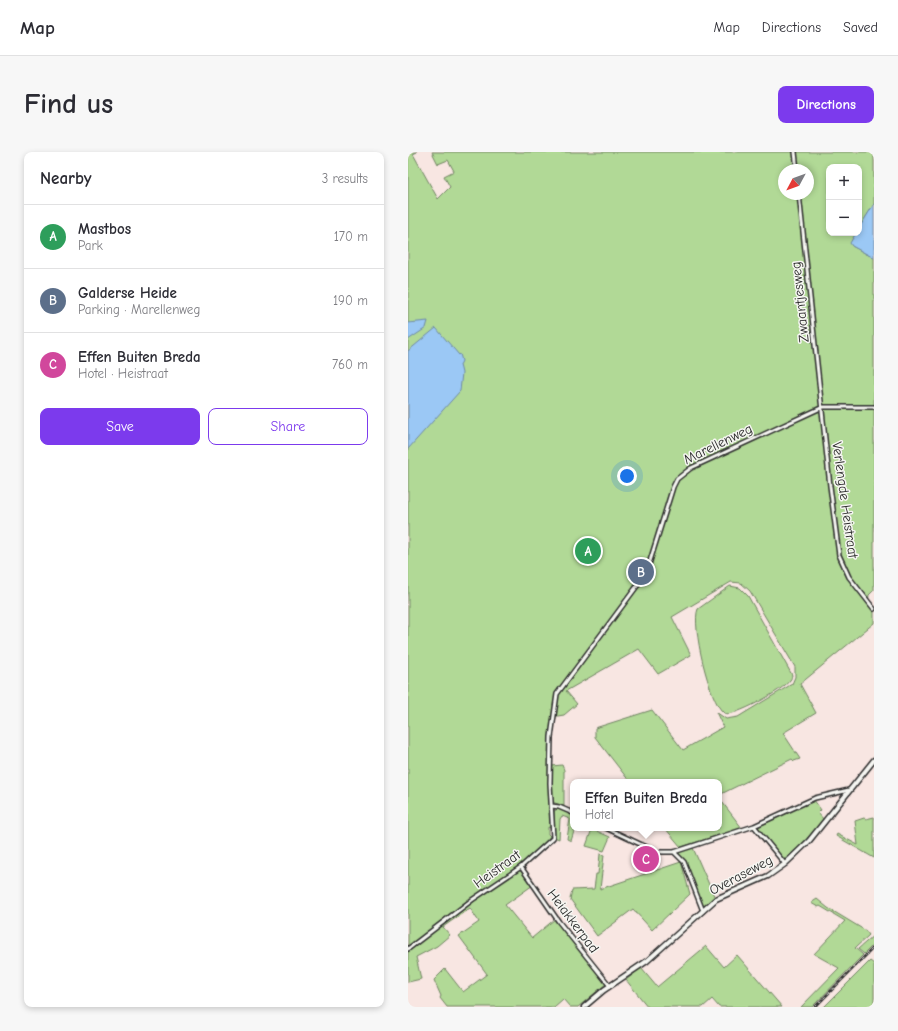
<!DOCTYPE html>
<html lang="en">
<head>
<meta charset="utf-8">
<style>
	body { margin:0; font-family:"Comic Neue",sans-serif; background:#f7f7f7; color:#2b2b33 }
	.controls { position:absolute; right:12px; top:12px; display:grid; overflow:hidden; border-radius:8px; box-shadow:0 2px 6px #0003 }
	.controls button { width:36px; height:36px; display:grid; place-items:center; padding:0; border:0; border-bottom:1px solid #e1e1e2; background:#fff; color:#2b2b33; font:20px sans-serif }
	.compass { position:absolute; left:370px; top:12px; width:36px; height:36px; border-radius:50%; background:#fff; box-shadow:0 2px 6px #0003; rotate:229deg }
	.you { position:absolute; left:219px; top:324px; width:14px; height:14px; margin:-10px; border:3px solid #fff; border-radius:50%; background:#1a73e8; box-shadow:0 0 0 6px #1a73e833 }
	.badge { display:grid; place-items:center; width:26px; height:26px; border-radius:50%; background:#7c3aed; color:#fff; font-size:13px; font-weight:700 }
	.pin { position:absolute; translate:-50% -50%; border:2px solid #fff; box-shadow:0 1px 4px #0006 }
	.popup { position:absolute; left:162px; top:627px; width:152px; height:52px; box-sizing:border-box; display:grid; place-content:center; border-radius:8px; background:#fff; filter:drop-shadow(0 1px 3px #0005); font-size:13px; white-space:nowrap; color:#7c7c81 }
	.popup b { font-size:15px; color:#2b2b33 }
	.popup::after { content:''; position:absolute; left:50%; top:100%; margin-left:-8px; border:8px solid transparent; border-top-color:#fff }
	.list { margin:0; padding:0; list-style:none }
	h2 { display:flex; justify-content:space-between; align-items:center; height:52px; margin:0; padding:0 16px; font-size:17px }
	h2 small { font-size:13px; font-weight:400; color:#7c7c81 }
	.list li { display:grid; grid-template-columns:26px 1fr auto; gap:12px; align-items:center; box-sizing:border-box; height:64px; padding:0 16px; border-top:1px solid #e1e1e2 }
	.list b { display:block; font-size:15px; white-space:nowrap }
	.list p { margin:0; font-size:13px; white-space:nowrap; color:#7c7c81 }
	.list em { font-size:13px; font-style:normal; color:#7c7c81 }
	.actions { display:flex; gap:8px; padding:12px 16px }
	.actions a { flex:1; padding:9px 0; border:1px solid #7c3aed; border-radius:8px; text-align:center; font-size:14px; color:#7c3aed }
	.actions .main { background:#7c3aed; color:#fff }
	.map { position:relative; flex:none; width:466px; height:855px; overflow:hidden; border-radius:8px }
	header { display:flex; align-items:center; gap:24px; box-sizing:border-box; height:56px; padding:0 20px; background:#fff; border-bottom:1px solid #e1e1e2 }
	header strong { font-size:19px }
	nav { display:flex; gap:22px; margin-inline-start:auto; font-size:14px }
	.intro { display:flex; align-items:center; justify-content:space-between; box-sizing:border-box; height:96px; padding:0 24px }
	h1 { margin:0; font-size:28px }
	.button { padding:10px 18px; border-radius:8px; background:#7c3aed; color:#fff; font-size:14px; font-weight:700 }
	main { display:flex; gap:24px; padding:0 24px }
	aside { flex:1; background:#fff; border-radius:8px; box-shadow:0 2px 6px #0003 }
	.map>svg:first-child { display:block }
	.green { fill:#b1d996; stroke:#6e8260; fill-rule:evenodd }
	.water { fill:#9bc8f5; stroke:#6e89a4 }
	.lines { fill:none; stroke-linecap:round; stroke-linejoin:round }
	.minor-casing { stroke:#2b2b2b; stroke-width:6 }
	.tertiary-casing { stroke:#2b2b2b; stroke-width:7 }
	.minor { stroke:#f6f6f2; stroke-width:3 }
	.tertiary { stroke:#f6f6f2; stroke-width:4 }
	.rail-casing { stroke:#2b2b2b; stroke-width:2.5 }
	.rail { stroke:#f6f6f2; stroke-width:1; stroke-dasharray:3; stroke-linecap:butt }
	.labels { text-anchor:middle; dominant-baseline:central; stroke-width:3; stroke-linejoin:round; paint-order:stroke }
	.street-label { font-size:14px; fill:#2b2b2b; stroke:#f6f6f2 }
</style>
</head>
<body>
<header>
<strong>Map</strong>
<nav><a>Map</a><a>Directions</a><a>Saved</a></nav>
</header>
<div class="intro"><h1>Find us</h1><a class="button">Directions</a></div>
<main>
<aside>
<h2>Nearby<small>3 results</small></h2>
<ul class="list">
<li><span class="badge" style="background:#2e9e5b">A</span><div><b>Mastbos</b><p>Park</p></div><em>170 m</em></li>
<li><span class="badge" style="background:#5c6f8a">B</span><div><b>Galderse Heide</b><p>Parking · Marellenweg</p></div><em>190 m</em></li>
<li><span class="badge" style="background:#d1479c">C</span><div><b>Effen Buiten Breda</b><p>Hotel · Heistraat</p></div><em>760 m</em></li>
</ul>
<div class="actions"><a class="main">Save</a><a>Share</a></div>
</aside>
<div class="map">
<svg width="466" height="855" viewBox="0 0 466 855">
	<rect width="100%" height="100%" fill="#f8e6e2"/>
	<filter id="ink" filterUnits="userSpaceOnUse"><feTurbulence type="fractalNoise" baseFrequency=".025" numOctaves="2"/><feDisplacementMap in="SourceGraphic" scale="8" xChannelSelector="R" yChannelSelector="G"/><feConvolveMatrix kernelMatrix="1 2 1 2 8 2 1 2 1" color-interpolation-filters="sRGB"/></filter>
	<g filter="url(#ink)">
		<path class="green" d="M0 0H9L5 2 30 47 42 35 36 24 46 19 40 8 30 12 24 0H466V52L451 76V15H421V81H448L444 88V94L466 106V438L461 443 460 452 466 459V471L392 532 408 561 375 581 392 607 386 609 384 607 311 643V630H222L187 585V576L244 558 275 598 315 575 308 560 318 567 330 565 384 532 387 525V515L342 439 333 431 323 430 264 465 283 503 250 522 231 497 158 539 169 552 156 563 144 565 143 567 142 676 140 675V682L142 684 137 691 109 715 125 733 97 753 124 786 147 767 199 831 170 855H162L155 847 146 855H39L32 846 33 844 26 828 37 817 55 840 79 822 51 784 71 770 62 756 35 775 42 783 29 794 8 805 13 827 0 830ZM376 18H400V42H376Z
			M322 434 332 436 340 444 384 523C383 525 384 526 382 528 377 537 324 567 316 561 301 550 283 472 290 457Z
			M154 613 156 618V654L144 650V614Z
			M311 646 334 676 273 695 257 676H311Z
			M406 648 413 658 410 661 416 668 389 697 376 708 350 675Z
			M150 657 165 663V676H167L163 689 159 687 162 667 154 664 152 667 151 687 146 685V659Z
			M466 665V706L428 684 429 682 450 693 447 669 456 666 458 667Z
			M184 677 202 685 196 699 178 694Z
			M285 696 307 746 295 757 275 706 268 700Z
			M192 702 196 703 192 737 273 710 282 742 244 778 225 757 189 784 162 747 164 738 186 737 188 722H190Z
			M409 747 420 756 458 779 461 783 447 796 455 803 404 855H393L431 816 406 802 437 769 412 754 410 755 403 751Z
			M466 783V792L456 802 450 797Z
			M298 794 316 815 329 803 374 855H311L304 847 295 855H240L218 828 233 816 249 835Z
			M462 809 466 812V852L463 855H416Z"/>
		<path class="water" d="M466 52V106L444 94 442 91 448 81H451V76Z
			M20 169 18 176 0 188V171Z
			M28 176 51 203 52 202 54 209 52 213 54 221 52 239 0 297V199Z"/>
		<g class="lines">
			<defs>
				<path id="minor" d="M387 0 389 18
					M391 42 422 334 431 403 441 425 466 457
					M144 654 151 655 165 661
					M346 674 377 712
					M198 676 249 700H266L346 674 407 646 441 638
					M266 700 276 710 295 759
					M113 715 151 770 202 834
					M0 797 64 748 113 715 145 686 142 631 143 585 149 542 238 422 265 335 269 327 283 316 415 255H466"/>
				<path id="tertiary" d="M176 855 196 838 239 809 308 747 360 724 377 712 401 689 466 608"/>
			</defs>
			<use href="#minor" class="minor-casing"/>
			<use href="#tertiary" class="tertiary-casing"/>
			<use href="#minor" class="minor"/>
			<use href="#tertiary" class="tertiary"/>
			<defs>
				<path id="rail" d="M407 855 466 795"/>
			</defs>
			<use href="#rail" class="rail-casing"/>
			<use href="#rail" class="rail"/>
		</g>
	</g>
	<g class="labels">
		<g class="street-label">
			<text transform="translate(392 150) rotate(-96)">Zwaantjesweg</text>
			<text transform="translate(310 292) rotate(-26)">Marellenweg</text>
			<text transform="translate(437 348) rotate(82)">Verlengde Heistraat</text>
			<text transform="translate(89 717) rotate(-36)">Heistraat</text>
			<text transform="translate(333 723) rotate(-28)">Overaseweg</text>
			<text transform="translate(165 769) rotate(53)">Heiakkerpad</text>
		</g>
	</g>
</svg>
<div class="controls">
<button>+</button>
<button>−</button>
</div>
<svg class="compass" viewBox="-18 -18 36 36"><path d="M0-13l5 13h-10z" fill="#e53935"/><path d="M0 13l5-13h-10z" fill="#7c7c81"/></svg>
<div class="you"></div>
<div class="pin badge" style="left:180px;top:399px;background:#2e9e5b">A</div>
<div class="pin badge" style="left:233px;top:420px;background:#5c6f8a">B</div>
<div class="pin badge" style="left:238px;top:707px;background:#d1479c">C</div>
<div class="popup"><b>Effen Buiten Breda</b>Hotel</div>
</div>
</main>
</body>
</html>
